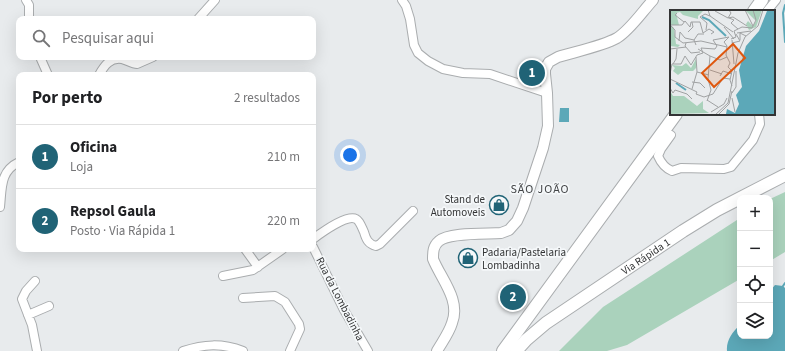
<!DOCTYPE html>
<html lang="pt">
<head>
<meta charset="utf-8">
<style>
	body { margin:0; font-family:"Source Sans 3",sans-serif; background:#f6f6f6; color:#202124 }
	.controls { position:absolute; right:12px; bottom:12px; display:grid; overflow:hidden; border-radius:8px; box-shadow:0 4px 16px #0002 }
	.controls button { width:36px; height:36px; display:grid; place-items:center; padding:0; border:0; border-bottom:1px solid #e0e0e0; background:#fff; color:#202124; font:20px sans-serif }
	.you { position:absolute; left:350px; top:155px; width:14px; height:14px; margin:-10px; border:3px solid #fff; border-radius:50%; background:#1a73e8; box-shadow:0 0 0 6px #1a73e833 }
	.badge { display:grid; place-items:center; width:26px; height:26px; border-radius:50%; background:#206376; color:#fff; font-size:13px; font-weight:700 }
	.pin { position:absolute; translate:-50% -50%; border:2px solid #fff; box-shadow:0 1px 4px #0006 }
	.list { margin:0; padding:0; list-style:none }
	h2 { display:flex; justify-content:space-between; align-items:center; height:52px; margin:0; padding:0 16px; font-size:17px }
	h2 small { font-size:13px; font-weight:400; color:#757577 }
	.list li { display:grid; grid-template-columns:26px 1fr auto; gap:12px; align-items:center; box-sizing:border-box; height:64px; padding:0 16px; border-top:1px solid #e0e0e0 }
	.list b { display:block; font-size:15px; white-space:nowrap }
	.list p { margin:0; font-size:13px; white-space:nowrap; color:#757577 }
	.list em { font-size:13px; font-style:normal; color:#757577 }
	.icon { flex:none; width:22px; height:22px; fill:none; stroke:currentColor; stroke-width:2; stroke-linecap:round; stroke-linejoin:round }
	.map { position:relative; flex:none; width:785px; height:351px; overflow:hidden }
	.search { position:absolute; background:#fff; box-shadow:0 4px 16px #0002; left:16px; top:16px; width:300px; height:44px; display:flex; align-items:center; gap:10px; box-sizing:border-box; padding:0 14px; border-radius:8px; color:#757577; font-size:15px }
	.panel { position:absolute; background:#fff; box-shadow:0 4px 16px #0002; left:16px; top:72px; width:300px; height:180px; border-radius:8px }
	.map>svg:first-child { display:block }
	.green { fill:#aad2bc }
	.water { fill:#5ca8b8 }
	.lines { fill:none; stroke-linecap:round; stroke-linejoin:round }
	.stream { stroke:#5ca8b8; stroke-width:2 }
	.minor-casing { stroke:#aaadaf; stroke-width:10 }
	.major-casing { stroke:#aaadaf; stroke-width:12 }
	.highway-casing { stroke:#aaadaf; stroke-width:14 }
	.minor { stroke:#fff; stroke-width:8 }
	.major { stroke:#fff; stroke-width:10 }
	.highway { stroke:#fff; stroke-width:12 }
	.labels { text-anchor:middle; dominant-baseline:central; stroke-width:3.5; stroke-linejoin:round; paint-order:stroke }
	.poi-label { font-size:11px; fill:#333435; stroke:#f5f8fa; text-anchor:end }
	.street-label { font-size:11px; fill:#333435; stroke:#f5f8fa }
	.neighbourhood-label { font-size:12px; letter-spacing:1px; fill:#424446; stroke:#f5f8fa }
	.inset-river { fill:none; stroke:#5ca8b8; stroke-width:2 }
	.inset-road { fill:none; stroke:#a0a2a3; stroke-width:1 }
	.view { fill:#df570e; fill-opacity:0.15; stroke:#df570e; stroke-width:2 }
	.inset-edge { fill:none; stroke:#333435; stroke-width:2 }
</style>
</head>
<body>
<div class="map">
<svg width="785" height="351" viewBox="0 0 785 351">
	<rect width="100%" height="100%" fill="#e8ebed"/>
	<path class="green" d="M785 192V252L770 261V199Z
		M740 218V279L627 345 607 351H559L603 307Z"/>
	<path class="water" d="M560 108H569V122H559Z
		M775 285 783 286 785 288V351H727C726 341 732 332 740 325V336H770V291Z"/>
	<g class="lines">
		<path class="stream" d="M785 5 783 13 785 42
			M783 286 785 283"/>
		<defs>
			<path id="minor" d="M26 0 29 5V19
				M402 0 406 6 410 19 414 45 418 53 428 61 443 69 463 73 490 74 547 93
				M767 11 776 0
				M198 19 215 0
				M40 57 48 75
				M99 75C104 66 110 57 122 59 127 60 132 64 137 64L153 57
				M671 135 661 149 658 156C661 163 665 168 672 171L681 168 724 169 731 167 753 140 760 124 759 114
				M0 207C2 188 0 171 19 162
				M313 239C321 233 347 214 356 219 360 221 362 228 364 232 366 239 368 244 376 246L380 244 413 211
				M313 247 344 310 368 351
				M245 249 258 267
				M223 276 253 270 283 249
				M35 281 26 291 22 299 32 325 37 351
				M243 298 275 296 285 302 299 324 300 329 290 351
				M28 315 49 306
				M183 351C204 344 222 343 243 351"/>
			<path id="major" d="M437 351C442 342 449 333 452 323 461 300 441 279 433 259 433 252 433 246 439 241 449 232 486 234 501 233L509 230 517 221 523 208 543 148 548 126 547 93 545 74V69L549 62 558 57C574 52 603 46 617 38 630 30 642 12 653 0"/>
			<g id="highway">
				<path d="M754 11 762 0"/>
				<path d="M503 351 676 114"/>
				<path id="s1" d="M516 351 526 340 546 323 683 231 717 210 785 175"/>
			</g>
		</defs>
		<use href="#minor" class="minor-casing"/>
		<use href="#major" class="major-casing"/>
		<use href="#highway" class="highway-casing"/>
		<use href="#minor" class="minor"/>
		<use href="#major" class="major"/>
		<use href="#highway" class="highway"/>
	</g>
	<defs>
		<symbol id="shop-ring" viewBox="-11 -11 22 22"><circle r="9.5" fill="#f5f8fa" stroke="#206376" stroke-width="1.5"/><path d="M-5-2.5h2.3a2.7 3.5 0 0 1 5.4 0H5L5.5 6h-11ZM-1.5-2.5h3a1.5 2.3 0 0 0-3 0Z" fill="#206376"/></symbol>
	</defs>
	<g fill-rule="evenodd">
		<use href="#shop-ring" x="488" y="194" width="22" height="22"/>
		<use href="#shop-ring" x="457" y="247" width="22" height="22"/>
	</g>
	<g class="labels">
		<g class="poi-label">
			<text x="485" y="199">Stand de<tspan x="485" dy="13">Automoveis</tspan></text>
			<text x="482" y="252" text-anchor="start">Padaria/Pastelaria<tspan x="482" dy="13">Lombadinha</tspan></text>
		</g>
		<g class="street-label">
			<text stroke="none"><textPath href="#s1" startOffset="161">Via Rápida 1</textPath></text>
			<text transform="translate(340 299) rotate(63)">Rua da Lombadinha</text>
		</g>
		<g class="neighbourhood-label">
			<text x="540" y="189">SÃO JOÃO</text>
		</g>
	</g>
	<g transform="translate(670 10)">
		<rect width="105" height="105" fill="#e8ebed"/>
		<path d="M0 0 33 1 28 6V9L13 5 10 2 6 3 9 15H1L4 18 6 34 10 35 8 37 0 36ZM75 0H92L86 17 79 20 76 14 78 11 83 16 86 11ZM26 49V58L23 61H13L8 65 3 61 5 58 2 55 12 56 16 53 21 58ZM0 81 3 86H14L27 96 33 91V99L39 103 0 104Z" fill="#aad2bc"/>
		<path d="M105 0V105H54L56 104 57 99 65 103 69 94 66 85 72 77 69 60 76 36 89 21 97 1Z" fill="#5ca8b8"/>
		<path class="inset-river" d="M32 7 39 10 56 26M6 73 16 80"/>
		<path class="inset-road" d="M59 0 61 3 58 8 63 7 77 16M75 0 83 16M45 1 58 8M7 3 5 5 14 12M40 6 63 22M59 8 64 10 61 13 68 19M54 17 64 29M36 20 37 13 30 7 35 4 40 6 38 0M18 22 23 17 22 12M67 23 81 21M41 24 44 22 39 19 33 23 30 12H21L20 17 15 11 12 15H0L5 20V27L13 33 31 31 57 37M59 27 54 32 57 36 56 45 60 53 58 57 62 61 60 70 62 76M61 29 66 27 64 21 72 17 82 18 86 10 83 0M62 30 64 54M70 30V23L76 26M9 31 10 22 15 28 24 30M16 33 15 36 21 43 30 42M62 33 70 31 66 24M26 35 24 30 28 24H34M0 39 16 37M28 39 40 46 38 69 41 80 37 91M40 46 50 50 57 47M3 54 6 49 7 39M40 60 52 64M27 62 39 65M0 64 2 54H11L15 46 21 55 27 45 33 43 31 38 45 39 47 36 43 30 59 27M50 66 53 61 62 64M0 69 27 82M22 72 30 73 35 78M0 78 3 83 5 80 17 84 22 89M22 79 27 62 26 47M27 82 26 84 34 87 43 84 53 68 60 69M62 83 66 77V61M62 88 65 102M37 90 48 97M41 102 54 94 57 88M45 105 58 93 68 43 75 27 88 16 93 0M48 105 59 94 62 81"/>
		<path class="view" d="M63 34 75 48 44 77 32 63Z"/>
		<rect width="105" height="105" class="inset-edge"/>
	</g>
</svg>
<div class="controls">
<button>+</button>
<button>−</button>
<button><svg class="icon" aria-label="locate" viewBox="0 0 24 24"><circle cx="12" cy="12" r="6"/><path d="M12 2v4M12 18v4M2 12h4M18 12h4"/></svg></button>
<button><svg class="icon" aria-label="layers" viewBox="0 0 24 24"><path d="M12 4l9 5-9 5-9-5zM3 14l9 5 9-5"/></svg></button>
</div>
<div class="you"></div>
<div class="pin badge" style="left:532px;top:73px">1</div>
<div class="pin badge" style="left:513px;top:297px">2</div>
<div class="search"><svg class="icon" aria-label="search" viewBox="0 0 24 24"><circle cx="10" cy="10" r="6"/><path d="M15 15l6 6"/></svg>Pesquisar aqui</div>
<section class="panel">
<h2>Por perto<small>2 resultados</small></h2>
<ul class="list">
<li><span class="badge">1</span><div><b>Oficina</b><p>Loja</p></div><em>210 m</em></li>
<li><span class="badge">2</span><div><b>Repsol Gaula</b><p>Posto · Via Rápida 1</p></div><em>220 m</em></li>
</ul>
</section>
</div>
</body>
</html>
